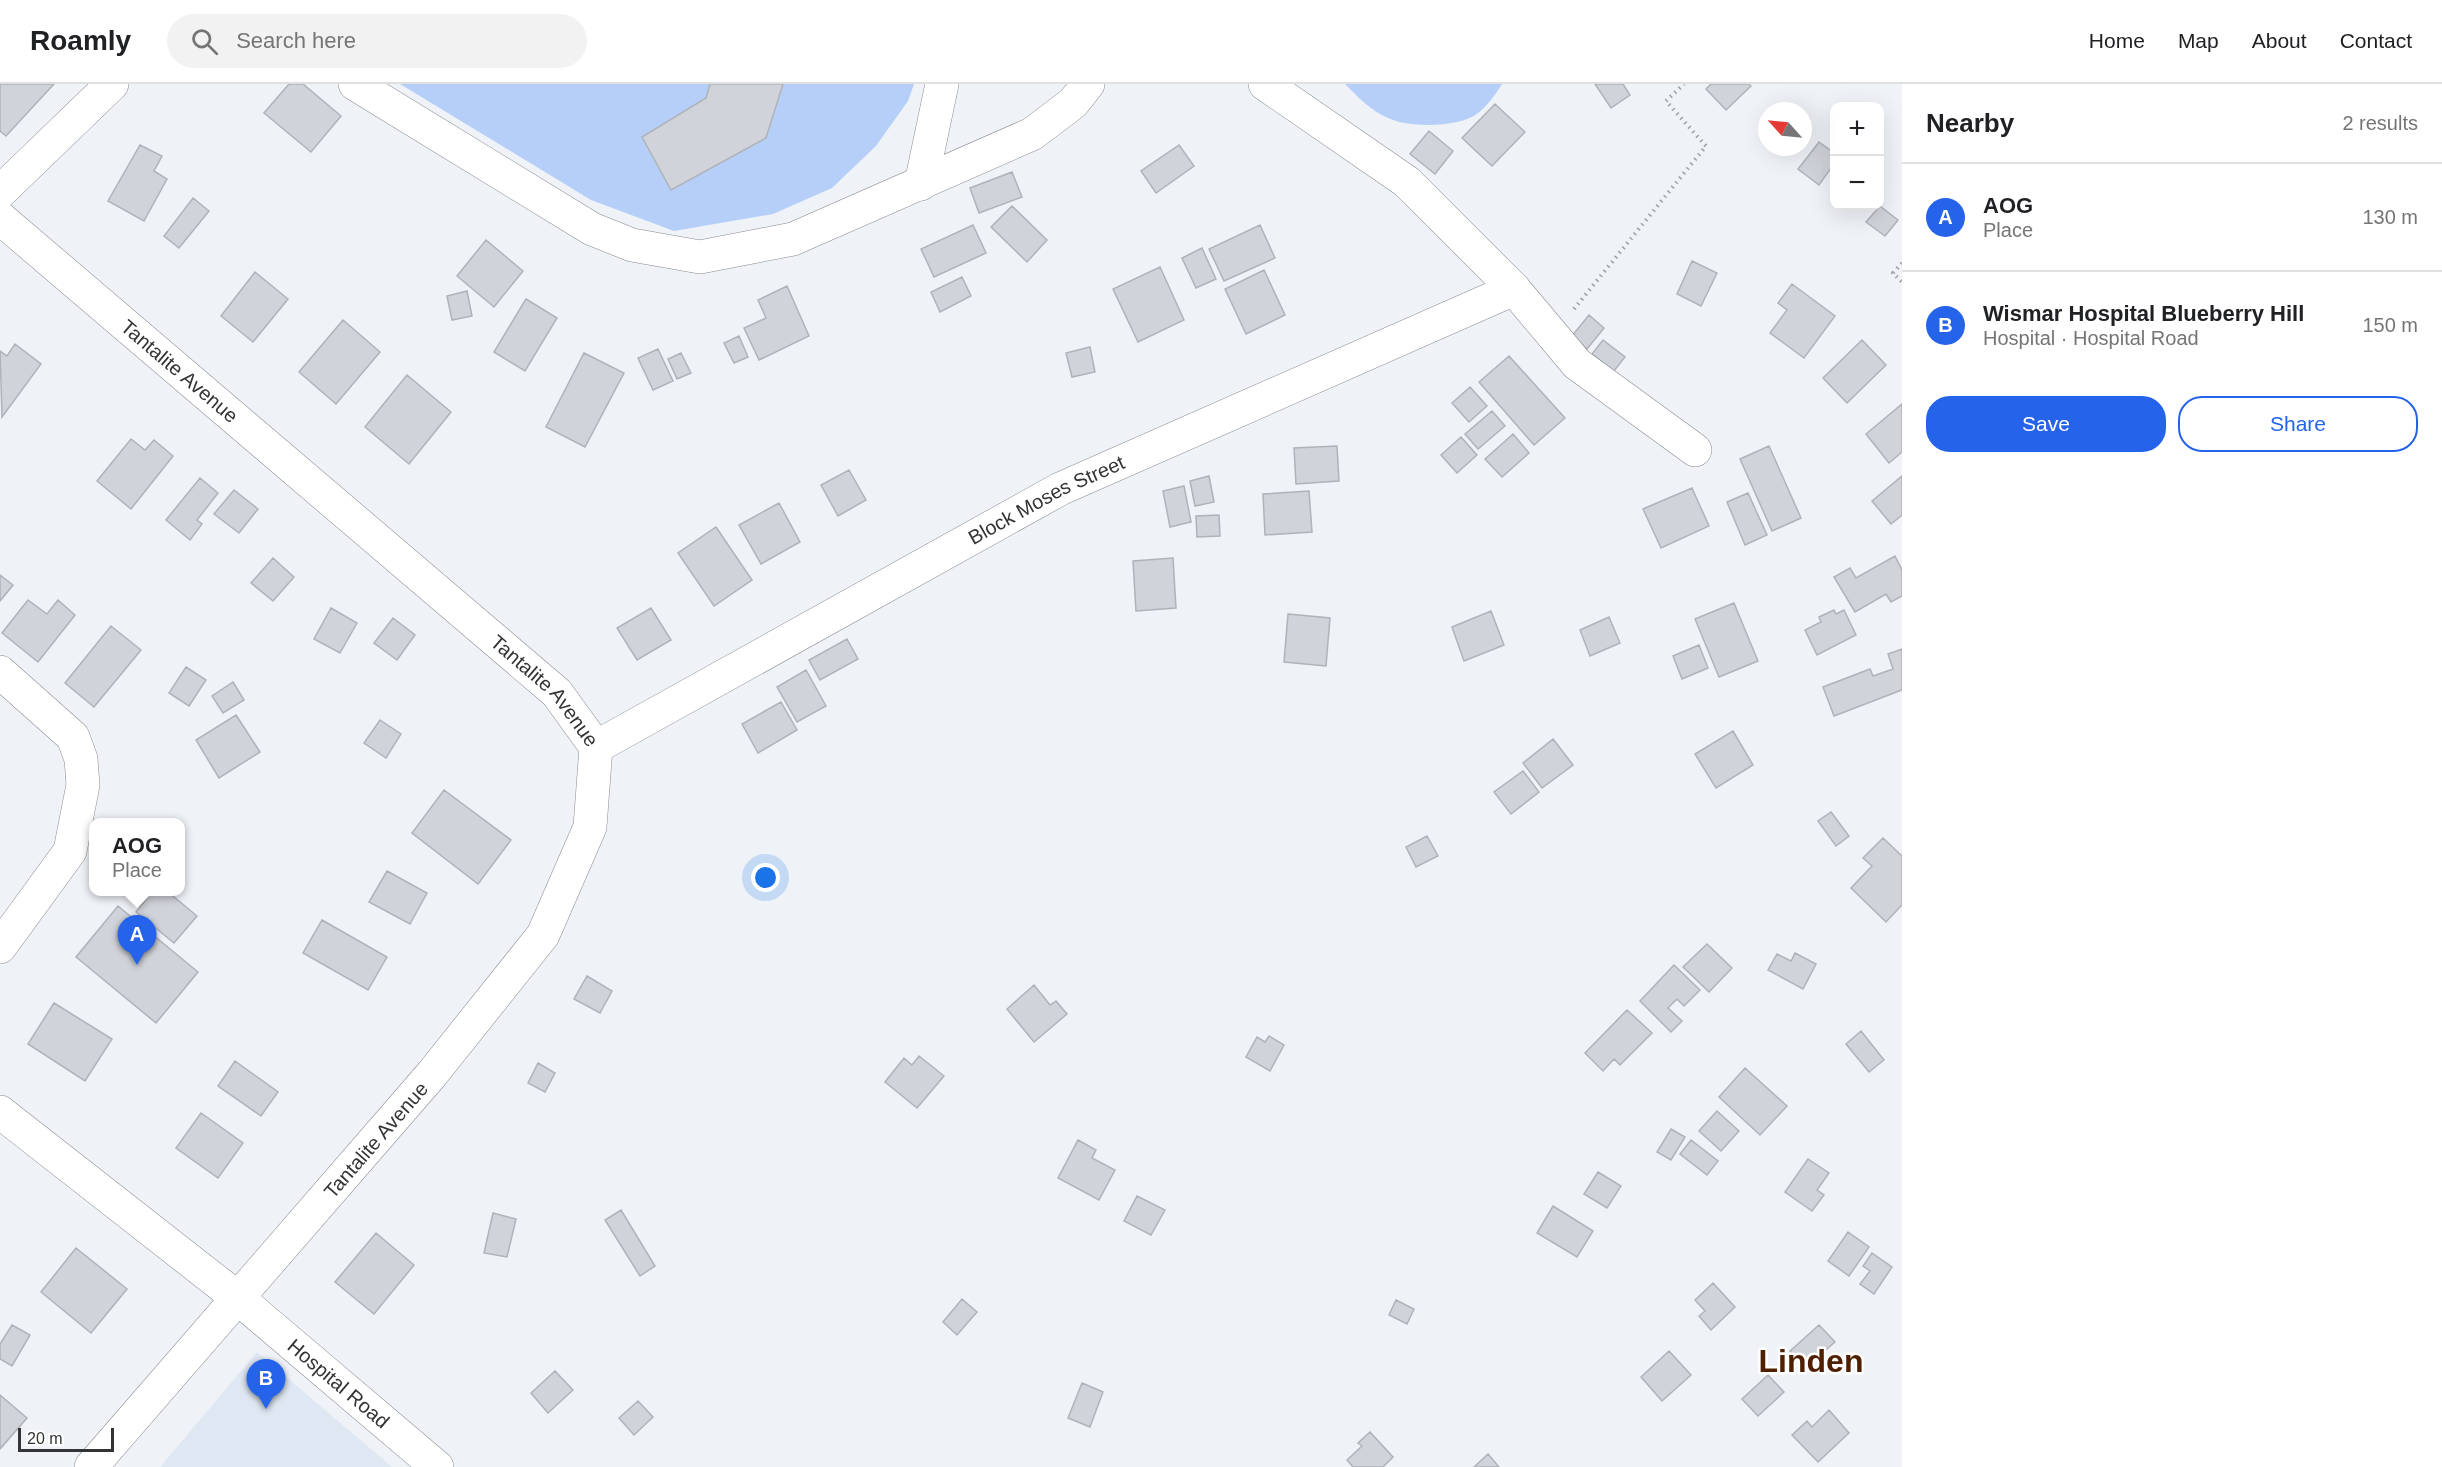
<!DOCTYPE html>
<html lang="en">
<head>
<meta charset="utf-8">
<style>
	body { margin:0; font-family:Arial,sans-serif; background:#f2f2f2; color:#202124 }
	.controls { position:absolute; right:18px; top:18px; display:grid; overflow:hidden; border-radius:12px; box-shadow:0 6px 24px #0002 }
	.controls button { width:54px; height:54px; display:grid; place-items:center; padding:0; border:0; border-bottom:2px solid #e0e0e0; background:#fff; color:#202124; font:30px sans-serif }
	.compass { position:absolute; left:1758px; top:18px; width:54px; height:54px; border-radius:50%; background:#fff; box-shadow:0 6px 24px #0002; rotate:297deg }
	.scale { position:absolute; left:18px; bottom:15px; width:96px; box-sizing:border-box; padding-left:6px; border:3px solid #333436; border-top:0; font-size:16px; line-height:21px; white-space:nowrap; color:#333436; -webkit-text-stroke:4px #fff; paint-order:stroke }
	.you { position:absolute; left:766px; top:794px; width:21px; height:21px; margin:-15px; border:4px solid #fff; border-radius:50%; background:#1a73e8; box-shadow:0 0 0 9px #1a73e833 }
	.badge { display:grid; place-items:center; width:39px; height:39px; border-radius:50%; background:#2563eb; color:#fff; font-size:20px; font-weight:700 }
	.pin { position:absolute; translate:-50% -50px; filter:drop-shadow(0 2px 3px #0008) }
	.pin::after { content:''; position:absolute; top:32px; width:21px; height:18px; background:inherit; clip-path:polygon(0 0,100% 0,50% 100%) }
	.popup { position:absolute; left:89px; top:734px; width:96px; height:78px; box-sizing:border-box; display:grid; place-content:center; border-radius:12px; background:#fff; filter:drop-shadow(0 2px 4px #0005); font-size:20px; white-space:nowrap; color:#757577 }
	.popup b { font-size:22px; color:#202124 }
	.popup::after { content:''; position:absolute; left:50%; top:100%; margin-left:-12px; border:12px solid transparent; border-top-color:#fff }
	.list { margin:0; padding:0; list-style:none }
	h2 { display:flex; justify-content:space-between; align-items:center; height:78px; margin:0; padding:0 24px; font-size:26px }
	h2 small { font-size:20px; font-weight:400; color:#757577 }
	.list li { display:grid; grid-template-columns:39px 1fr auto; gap:18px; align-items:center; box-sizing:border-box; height:108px; padding:0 24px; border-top:2px solid #e0e0e0 }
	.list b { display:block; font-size:22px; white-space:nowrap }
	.list p { margin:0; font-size:20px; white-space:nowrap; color:#757577 }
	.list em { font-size:20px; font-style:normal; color:#757577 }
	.actions { display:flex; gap:12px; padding:18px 24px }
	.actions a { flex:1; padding:14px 0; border:2px solid #2563eb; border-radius:24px; text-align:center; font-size:21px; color:#2563eb }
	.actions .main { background:#2563eb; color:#fff }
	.icon { flex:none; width:33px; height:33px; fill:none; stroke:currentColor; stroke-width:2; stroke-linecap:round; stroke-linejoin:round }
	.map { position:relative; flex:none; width:1902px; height:1383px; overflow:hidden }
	header { display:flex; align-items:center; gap:36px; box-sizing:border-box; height:84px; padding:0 30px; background:#fff; border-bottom:2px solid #e0e0e0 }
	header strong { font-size:28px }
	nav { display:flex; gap:33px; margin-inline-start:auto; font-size:21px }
	.search { width:420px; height:54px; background:#f2f2f2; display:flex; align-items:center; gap:15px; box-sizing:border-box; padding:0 21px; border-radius:33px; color:#757577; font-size:22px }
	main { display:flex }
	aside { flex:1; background:#fff }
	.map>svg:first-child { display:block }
	.built { fill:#dfe7f3 }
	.green { fill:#b5cff9 }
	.building { fill:#d0d3d9; stroke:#afb3b8; stroke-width:1.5 }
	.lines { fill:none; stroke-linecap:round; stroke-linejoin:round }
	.street-casing { stroke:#878a8f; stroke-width:34 }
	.path { stroke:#9ea0a4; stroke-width:4; stroke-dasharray:1.5 4.5; stroke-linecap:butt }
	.street { stroke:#fff; stroke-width:33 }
	.labels { text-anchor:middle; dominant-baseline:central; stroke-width:5; stroke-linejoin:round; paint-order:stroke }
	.street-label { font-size:20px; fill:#333436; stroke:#fff }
	.town-label { font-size:32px; font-weight:bold; fill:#4e2001; stroke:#fff }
</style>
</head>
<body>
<header>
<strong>Roamly</strong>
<div class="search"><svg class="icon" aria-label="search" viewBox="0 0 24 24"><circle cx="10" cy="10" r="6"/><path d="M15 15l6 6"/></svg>Search here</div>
<nav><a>Home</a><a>Map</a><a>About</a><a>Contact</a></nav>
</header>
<main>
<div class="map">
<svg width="1902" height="1383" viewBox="0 0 1902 1383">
	<rect width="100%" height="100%" fill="#eff3f8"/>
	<path class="built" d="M257 1268 392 1383H160Z"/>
	<path class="green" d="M400 0H710L706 14 642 53 671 106 766 54 783 0H914L908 17 876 62 832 104 773 130 674 147 591 116Z
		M1345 0H1502C1496 10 1487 22 1478 29 1460 44 1409 44 1388 34 1371 27 1358 13 1345 0Z"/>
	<path class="building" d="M0 0H54L6 52 0 47Z
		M289 0H303L341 32 311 68 264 29Z
		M710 0H783L766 54 671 106 642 53 706 14Z
		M1595 0H1623L1630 11 1611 24Z
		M1711 0H1749L1751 2 1726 26 1706 5Z
		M1495 20 1525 48 1492 82 1462 54Z
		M1429 47 1453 67 1435 90 1410 70Z
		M1819 58 1834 69V80L1819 101 1798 85Z
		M140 61 162 72 154 87 167 95 144 137 108 117Z
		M1179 61 1194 82 1156 109 1141 87Z
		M1012 88 1022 113 979 129 970 104Z
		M193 114 209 127 179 164 164 152Z
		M1012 122 1047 156 1027 178 991 143Z
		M1880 122 1898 136 1885 152 1866 138Z
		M973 141 986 169 934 193 921 165Z
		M1260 141 1275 174 1224 197 1209 165Z
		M486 156 523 187 494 223 457 192Z
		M1202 164 1216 195 1196 204 1182 174Z
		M1692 177 1717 189 1701 222 1677 210Z
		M1160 183 1184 236 1138 258 1113 205Z
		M1264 186 1285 231 1246 250 1225 205Z
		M255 188 288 215 253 258 221 232Z
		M962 193 971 212 940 228 931 208Z
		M1792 200 1835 232 1804 274 1770 249 1787 226 1778 219Z
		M787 202 809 252 759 276 744 244 766 234 758 216Z
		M467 207 472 232 452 236 447 212Z
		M526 215 557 234 525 287 494 268Z
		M1589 231 1604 244 1587 265 1572 252Z
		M343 236 380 268 336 320 299 288Z
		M739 252 748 273 734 279 724 259Z
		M1603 256 1625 273 1614 287 1592 270Z
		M1862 256 1886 281 1847 319 1823 294Z
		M15 260 41 280 2 333 0 267 7 272Z
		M1090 263 1095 288 1072 293 1066 269Z
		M658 265 673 297 653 306 638 274Z
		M584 269 624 289 585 363 546 343Z
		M681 269 691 289 677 295 668 275Z
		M1509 272 1565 334 1534 361 1479 298Z
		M407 291 451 328 409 380 365 343Z
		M1470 303 1487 322 1469 338 1452 319Z
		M1902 320V368L1889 379 1866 350Z
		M1492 327 1505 342 1478 365 1465 350Z
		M1513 350 1529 369 1502 393 1485 375Z
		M1461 353 1477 371 1457 389 1441 371Z
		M131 355 145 366 154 356 173 372 131 425 97 397Z
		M1337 362 1339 397 1296 400 1294 364Z
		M1769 362 1801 434 1772 447 1740 375Z
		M849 386 866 416 838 432 821 401Z
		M1209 392 1214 418 1195 422 1190 397Z
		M1902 392V431L1891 440 1872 417Z
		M200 394 218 409 197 436 202 440 190 456 166 436Z
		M1184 402 1191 438 1170 443 1163 407Z
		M1692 404 1709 442 1661 464 1643 425Z
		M234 406 258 425 239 449 214 430Z
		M1309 407 1312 448 1265 451 1263 410Z
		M1748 409 1767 451 1745 461 1727 418Z
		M779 419 800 458 761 480 739 441Z
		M1219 431 1220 452 1197 453 1196 432Z
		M716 443 752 496 714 522 678 469Z
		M1895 472 1902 486V512L1891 518 1886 510 1855 528 1834 493 1850 484 1856 494Z
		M273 474 294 493 273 517 251 499Z
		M1173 474 1176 524 1136 527 1133 477Z
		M0 491 13 501 0 517Z
		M28 516 47 530 58 516 75 531 38 578 2 549Z
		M1734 519 1758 577 1719 593 1695 535Z
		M331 524 357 539 340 569 314 555Z
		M651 524 671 556 637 576 617 544Z
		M1834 526 1836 530 1844 526 1856 551 1817 571 1805 546 1821 538 1819 533Z
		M1491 527 1504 561 1464 577 1452 543Z
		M1288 530 1330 534 1326 582 1284 578Z
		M1609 533 1620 559 1590 572 1580 546Z
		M393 534 415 551 397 576 374 559Z
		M111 542 141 566 94 623 65 599Z
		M847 555 858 575 820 596 809 576Z
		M1699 561 1708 584 1682 595 1673 572Z
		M1902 565V606L1834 632 1823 603 1870 585 1873 592 1893 585 1888 570Z
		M186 583 206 596 189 622 169 609Z
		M806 586 826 622 797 638 777 603Z
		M233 598 244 616 223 629 212 612Z
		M781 618 797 646 758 669 742 640Z
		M236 631 260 668 219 694 196 656Z
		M380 636 401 650 386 674 364 659Z
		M1733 647 1753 681 1716 704 1695 670Z
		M1553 655 1573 681 1542 704 1523 679Z
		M1523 687 1539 708 1511 730 1494 708Z
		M444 706 511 756 478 800 412 749Z
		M1831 728 1849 752 1836 762 1818 737Z
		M1427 752 1438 772 1416 783 1406 763Z
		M1883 754 1902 772V821L1886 838 1851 804 1872 782 1863 774Z
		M387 787 427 809 410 840 369 818Z
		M152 808H168L197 832 174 859 136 828Z
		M118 822 198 888 156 939 76 873Z
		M322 836 387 873 368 906 303 869Z
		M1707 860 1732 884 1709 908 1683 883Z
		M1795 869 1816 880 1803 905 1768 886 1777 870 1791 877Z
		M1674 881 1700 906 1684 922 1677 915 1668 924 1682 937 1671 948 1640 917Z
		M587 892 612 907 600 929 574 915Z
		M1034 901 1050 921 1056 917 1067 930 1034 958 1007 925Z
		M54 919 112 955 85 997 28 960Z
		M1627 926 1652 949 1620 981 1614 975 1603 987 1585 969Z
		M1861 947 1884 976 1869 988 1846 960Z
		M1269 952 1284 961 1270 987 1246 973 1257 953 1265 958Z
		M919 972 944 992 917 1024 885 998 904 974 912 981Z
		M235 977 278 1008 261 1032 218 1002Z
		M538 979 555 989 545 1008 528 999Z
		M1745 984 1787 1022 1760 1051 1719 1013Z
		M1717 1027 1739 1047 1721 1067 1699 1047Z
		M201 1029 243 1059 218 1094 176 1064Z
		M1671 1045 1685 1053 1671 1076 1657 1068Z
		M1078 1056 1096 1066 1092 1074 1115 1086 1099 1116 1058 1094Z
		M1691 1056 1718 1077 1707 1091 1680 1070Z
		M1808 1075 1829 1089 1817 1106 1824 1111 1812 1127 1785 1108Z
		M1598 1088 1621 1102 1607 1124 1584 1110Z
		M1137 1112 1165 1126 1151 1151 1124 1137Z
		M1553 1122 1593 1147 1577 1173 1537 1149Z
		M621 1126 655 1182 640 1192 605 1136Z
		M493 1129 516 1135 507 1173 484 1169Z
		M1848 1148 1869 1163 1849 1192 1828 1177Z
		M376 1149 414 1181 374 1230 335 1198Z
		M76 1164 127 1205 91 1249 41 1208Z
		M1872 1169 1892 1183 1874 1210 1860 1200 1870 1187 1863 1182Z
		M1713 1199 1735 1223 1711 1246 1699 1232 1705 1227 1695 1216Z
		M962 1215 977 1228 957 1251 943 1238Z
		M1396 1216 1414 1225 1407 1240 1389 1231Z
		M12 1241 30 1251 12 1282 0 1275V1260Z
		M1819 1241 1835 1258 1805 1284 1790 1267Z
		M1669 1267 1691 1291 1662 1317 1641 1293Z
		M555 1287 573 1306 548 1329 531 1309Z
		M1768 1291 1784 1308 1758 1332 1742 1315Z
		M1082 1299 1103 1308 1090 1343 1068 1334Z
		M0 1311 27 1334 0 1365Z
		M638 1317 653 1333 634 1351 619 1334Z
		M1829 1326 1849 1349 1818 1378 1792 1351 1807 1337 1812 1343Z
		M1370 1348 1393 1373 1383 1383H1353L1347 1376 1362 1362 1358 1359Z
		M1488 1370 1499 1383H1474Z"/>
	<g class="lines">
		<defs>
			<g id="street">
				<path d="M355 0 592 145 632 161 700 173 793 155 1032 50 1073 19 1088 0"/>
				<path d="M1265 0 1407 98 1514 205 1577 280 1695 366"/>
				<path d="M921 100 942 0"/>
				<path d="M0 108 112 0"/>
				<path id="s1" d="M0 134 557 609 596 663 590 743 543 851 432 990 91 1383"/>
				<path d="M0 588 73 653 81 675 83 701 70 767 0 863"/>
				<path id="s2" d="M596 663 1060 405 1514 205"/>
				<path id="s3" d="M0 1028 239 1215 437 1383"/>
			</g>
		</defs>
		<use href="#street" class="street-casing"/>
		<path class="path" d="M1902 179 1893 189 1902 198
			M1574 225 1706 62 1666 17 1684 0"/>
		<use href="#street" class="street"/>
	</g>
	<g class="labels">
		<g class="street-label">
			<text stroke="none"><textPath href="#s1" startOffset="236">Tantalite Avenue</textPath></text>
			<text stroke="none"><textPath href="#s2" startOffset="514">Block Moses Street</textPath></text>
			<text stroke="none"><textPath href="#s1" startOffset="722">Tantalite Avenue</textPath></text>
			<text transform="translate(376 1056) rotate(-49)">Tantalite Avenue</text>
			<text stroke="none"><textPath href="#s3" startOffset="434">Hospital Road</textPath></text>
		</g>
		<g class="town-label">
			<text x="1811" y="1277">Linden</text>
		</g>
	</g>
</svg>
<div class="controls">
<button>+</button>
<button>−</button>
</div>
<svg class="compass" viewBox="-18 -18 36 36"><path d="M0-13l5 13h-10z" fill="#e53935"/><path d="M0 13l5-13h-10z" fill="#757577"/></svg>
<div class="scale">20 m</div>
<div class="you"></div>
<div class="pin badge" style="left:137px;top:881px">A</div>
<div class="popup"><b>AOG</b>Place</div>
<div class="pin badge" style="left:266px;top:1325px">B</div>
</div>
<aside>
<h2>Nearby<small>2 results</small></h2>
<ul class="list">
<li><span class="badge">A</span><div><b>AOG</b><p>Place</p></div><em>130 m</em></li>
<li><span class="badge">B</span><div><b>Wismar Hospital Blueberry Hill</b><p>Hospital · Hospital Road</p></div><em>150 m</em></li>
</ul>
<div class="actions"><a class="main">Save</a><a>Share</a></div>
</aside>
</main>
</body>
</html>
